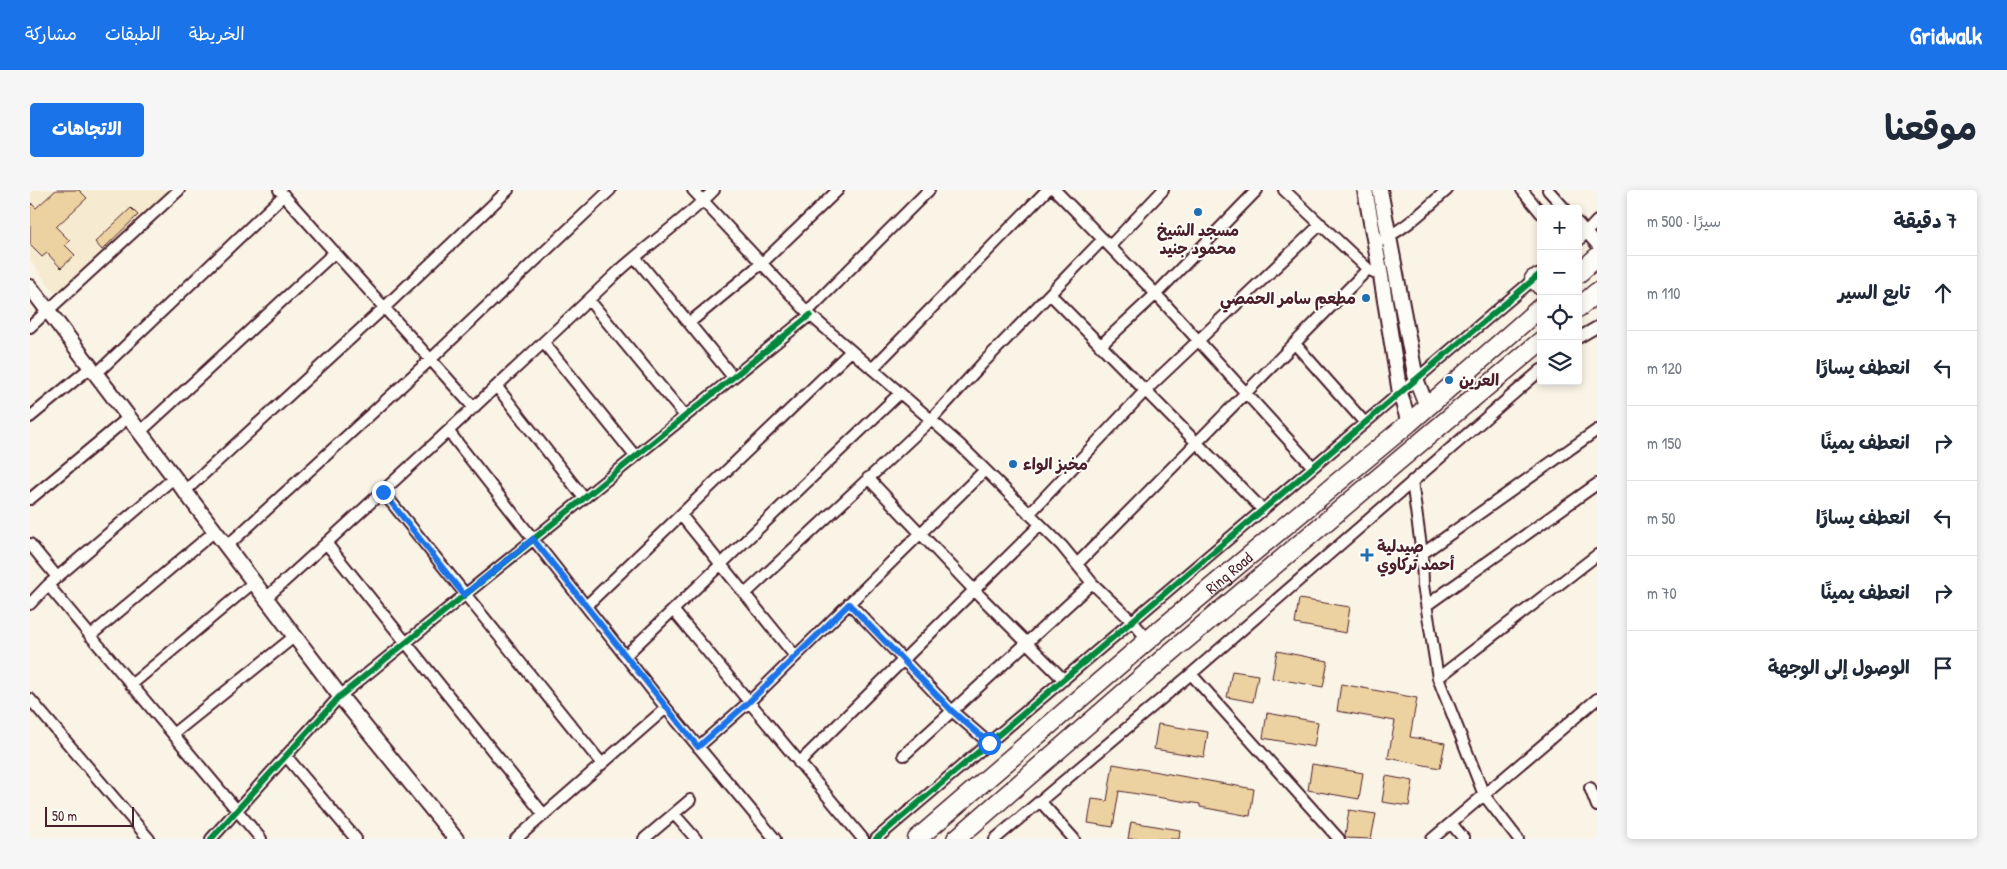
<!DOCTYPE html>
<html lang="ar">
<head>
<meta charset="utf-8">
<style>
	body { margin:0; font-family:"Patrick Hand","Playpen Sans Arabic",sans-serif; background:#f6f6f7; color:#1f2937; direction:rtl }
	.controls { position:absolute; right:15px; top:15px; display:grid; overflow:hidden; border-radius:5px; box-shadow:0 2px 8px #0003 }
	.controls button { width:45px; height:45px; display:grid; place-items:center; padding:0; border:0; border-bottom:1px solid #e0e1e3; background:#fff; color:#1f2937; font:25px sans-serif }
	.scale { position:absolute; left:15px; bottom:12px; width:89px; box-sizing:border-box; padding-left:5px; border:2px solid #4a1f2b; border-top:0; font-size:14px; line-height:18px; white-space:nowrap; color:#4a1f2b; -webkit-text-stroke:4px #fdfcf7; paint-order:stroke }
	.stop { position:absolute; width:15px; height:15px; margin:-11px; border:4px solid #1a73e8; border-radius:50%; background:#fff }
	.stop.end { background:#1a73e8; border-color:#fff; box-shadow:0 1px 5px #0008 }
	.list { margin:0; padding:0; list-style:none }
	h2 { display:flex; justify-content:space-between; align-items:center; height:65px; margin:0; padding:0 20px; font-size:21px }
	h2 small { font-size:16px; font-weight:400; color:#747a83 }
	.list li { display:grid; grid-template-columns:32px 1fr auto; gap:15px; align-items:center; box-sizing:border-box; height:75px; padding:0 20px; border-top:1px solid #e0e1e3 }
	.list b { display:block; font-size:19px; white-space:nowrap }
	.list em { font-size:16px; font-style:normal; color:#747a83 }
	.icon { flex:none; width:28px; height:28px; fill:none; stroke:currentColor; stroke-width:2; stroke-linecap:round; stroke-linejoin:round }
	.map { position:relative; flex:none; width:1567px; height:649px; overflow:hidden; direction:ltr; border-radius:5px }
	header { display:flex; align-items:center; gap:30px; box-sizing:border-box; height:70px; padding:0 25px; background:#1a73e8; color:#fff }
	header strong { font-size:24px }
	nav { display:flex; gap:28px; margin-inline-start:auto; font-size:18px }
	.intro { display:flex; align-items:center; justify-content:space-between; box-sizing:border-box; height:120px; padding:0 30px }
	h1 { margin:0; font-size:35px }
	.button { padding:12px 22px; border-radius:5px; background:#1a73e8; color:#fff; font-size:18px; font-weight:700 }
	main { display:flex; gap:30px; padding:0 30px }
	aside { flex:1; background:#fff; border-radius:5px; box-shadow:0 2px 8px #0003 }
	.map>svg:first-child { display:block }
	.built { fill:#f6ead1 }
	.building { fill:#edd2a1; stroke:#4a1f2b }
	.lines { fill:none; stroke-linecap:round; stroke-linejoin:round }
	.street-casing { stroke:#4a1f2b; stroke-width:14 }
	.secondary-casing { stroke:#4a1f2b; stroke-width:18 }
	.highway-casing { stroke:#4a1f2b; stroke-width:21 }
	.street { stroke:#fdfcf7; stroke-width:10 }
	.secondary { stroke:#fdfcf7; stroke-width:14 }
	.highway { stroke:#fdfcf7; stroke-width:18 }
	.cycleway-casing { stroke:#fdfcf7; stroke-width:9 }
	.cycleway { stroke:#00873e; stroke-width:6 }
	.route { stroke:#1a73e8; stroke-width:6 }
	.poi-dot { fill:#1f6fb2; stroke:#fdfcf7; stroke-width:2 }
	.labels { text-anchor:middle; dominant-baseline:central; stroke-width:4; stroke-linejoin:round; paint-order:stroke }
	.poi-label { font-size:16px; font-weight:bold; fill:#4a1f2b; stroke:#fdfcf7; text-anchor:start }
	.street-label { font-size:16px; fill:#4a1f2b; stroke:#fdfcf7 }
</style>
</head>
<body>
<header>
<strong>Gridwalk</strong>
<nav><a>الخريطة</a><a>الطبقات</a><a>مشاركة</a></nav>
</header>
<div class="intro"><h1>موقعنا</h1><a class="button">الاتجاهات</a></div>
<main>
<aside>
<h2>7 دقيقة<small>سيرًا · 500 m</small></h2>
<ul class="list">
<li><svg class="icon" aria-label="ahead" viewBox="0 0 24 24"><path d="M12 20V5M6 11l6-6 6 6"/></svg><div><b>تابع السير</b></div><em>110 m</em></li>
<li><svg class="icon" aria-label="left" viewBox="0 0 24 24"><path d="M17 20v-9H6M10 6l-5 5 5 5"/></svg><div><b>انعطف يسارًا</b></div><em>120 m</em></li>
<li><svg class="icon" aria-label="right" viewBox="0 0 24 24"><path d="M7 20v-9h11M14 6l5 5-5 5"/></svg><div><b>انعطف يمينًا</b></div><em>150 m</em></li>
<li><svg class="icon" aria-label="left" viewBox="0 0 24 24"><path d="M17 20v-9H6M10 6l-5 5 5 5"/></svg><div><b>انعطف يسارًا</b></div><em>50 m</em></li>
<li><svg class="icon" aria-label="right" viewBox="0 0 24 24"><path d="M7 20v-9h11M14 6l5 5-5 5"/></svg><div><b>انعطف يمينًا</b></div><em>70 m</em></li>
<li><svg class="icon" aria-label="arrive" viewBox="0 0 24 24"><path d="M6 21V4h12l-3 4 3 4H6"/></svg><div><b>الوصول إلى الوجهة</b></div></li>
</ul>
</aside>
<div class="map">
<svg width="1567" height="649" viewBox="0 0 1567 649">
	<rect width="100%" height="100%" fill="#faf4e6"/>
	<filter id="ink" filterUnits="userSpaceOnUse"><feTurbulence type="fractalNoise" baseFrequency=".02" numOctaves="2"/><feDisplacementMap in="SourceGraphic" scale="10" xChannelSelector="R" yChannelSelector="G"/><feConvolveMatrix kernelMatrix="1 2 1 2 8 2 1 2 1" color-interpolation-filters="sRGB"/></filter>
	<g filter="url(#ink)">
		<path class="built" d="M0 0H141L30 102H24L0 70Z"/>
		<path class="building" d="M26 0H49L57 8 26 37 40 51 35 55 45 65 31 78 17 63 12 67 0 55V12L6 18Z
			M101 18 108 25 72 60 65 52Z
			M1269 409 1320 417 1316 443 1265 434Z
			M1247 461 1298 471 1293 497 1242 488Z
			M1202 481 1228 485 1223 512 1197 507Z
			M1311 494 1387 508 1380 547 1415 553 1410 578 1358 568 1365 531 1307 521Z
			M1237 523 1288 532 1284 557 1233 548Z
			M1128 534 1178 542 1174 567 1124 559Z
			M1083 574 1224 599 1220 626 1170 617V614L1089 601 1083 637 1058 633 1062 609 1077 611Z
			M1282 574 1333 583 1329 609 1278 600Z
			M1356 586 1383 591 1379 616 1352 612Z
			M1319 620 1346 624 1341 649 1316 648 1315 645Z
			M1101 632 1150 640 1149 649H1098Z"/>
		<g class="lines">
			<defs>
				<path id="street" d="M249 0 444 218
					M663 0 780 125 929 254 1032 356 1062 393 1102 431 1118 450
					M1025 0 1126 104 1283 277
					M1254 0 1338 79 1344 82
					M1492 0 1511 23
					M1518 0 1535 19
					M1548 33 1567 55
					M1548 51 1567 31
					M1345 53C1374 41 1394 20 1417 0
					M1080 56 1133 0
					M605 67 703 187
					M1020 104 1233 320
					M559 110 655 226
					M777 122 899 0
					M659 133 732 73 808 0
					M0 137 149 0
					M1548 148 1567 137
					M514 153 605 266
					M1265 154 1335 233
					M1070 156 1126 104 1227 0
					M842 179 1017 0
					M66 184 254 5
					M467 197 554 308
					M0 227 61 177
					M110 242 305 62
					M419 242 636 518 745 649
					M838 288 944 400 1034 490
					M1382 291 1392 364 1393 395 1408 488 1454 605 1488 649
					M155 301 357 115 478 0
					M353 302 572 574
					M0 309 99 227
					M999 324 1115 201 1291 34
					M651 325 765 466
					M296 353 514 625
					M0 354 27 387
					M197 356 401 169 580 0
					M1392 364 1567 240
					M1047 374 1338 79
					M18 395 231 649
					M715 404 901 230 952 174 1073 49
					M236 408C355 300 473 191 589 81 620 53 655 30 684 0
					M819 413 922 521 959 553
					M0 414 18 395 145 287
					M1397 415 1567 294
					M556 416 821 161
					M643 420 833 649
					M60 446 185 341
					M595 466 870 203
					M1161 484 1309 649
					M1408 488 1567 365
					M101 495 224 392
					M0 509 119 649
					M143 544 265 446
					M668 557 719 512 955 280
					M874 565 1062 393
					M256 566 326 649
					M769 573 1010 335
					M1560 598 1567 616
					M1010 611 1044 649
					M644 624 666 649
					M1421 633 1434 649
					M181 649 310 506 780 125
					M486 649 636 518
					M614 649 660 610
					M846 649 1511 83
					M965 649 1161 484 1511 180
					M1402 649 1567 509"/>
				<path id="secondary" d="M1335 0 1351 86 1370 203 1379 233
					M1350 0 1386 189 1397 217
					M0 97 310 506 426 649"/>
				<g id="highway">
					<path d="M1548 84 1567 67"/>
					<path d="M1504 89 1511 96"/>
					<path d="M1548 118 1567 102"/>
					<path id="s1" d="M887 649 1118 450 1379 233 1511 117"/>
					<path d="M926 649 1134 468 1511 151"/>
				</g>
			</defs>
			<use href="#street" class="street-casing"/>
			<use href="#secondary" class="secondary-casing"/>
			<use href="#highway" class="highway-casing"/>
			<use href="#street" class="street"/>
			<use href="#secondary" class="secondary"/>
			<use href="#highway" class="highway"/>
			<defs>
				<path id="cycleway" d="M181 649 310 506 780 125
					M846 649 1511 83"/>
			</defs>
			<use href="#cycleway" class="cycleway-casing"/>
			<use href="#cycleway" class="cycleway"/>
		</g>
	</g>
	<g class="lines" filter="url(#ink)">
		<path class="route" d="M353 302 434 405 503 349 668 557 719 512 819 414 922 521 959 553"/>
	</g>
	<g class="poi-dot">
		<circle cx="1168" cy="22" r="5"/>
		<circle cx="1336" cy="108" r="5"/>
		<circle cx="1419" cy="190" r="5"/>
		<circle cx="983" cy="274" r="5"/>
		<path d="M1334.5 357.5h5v5h5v5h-5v5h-5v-5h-5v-5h5z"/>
	</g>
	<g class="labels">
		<g class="poi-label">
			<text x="1168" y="40" text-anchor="middle">مسجد الشيخ<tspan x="1168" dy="18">محمود جنيد</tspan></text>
			<text x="1326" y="108" text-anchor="end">مطعم سامر الحمصي</text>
			<text x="1429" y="190">العرين</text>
			<text x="993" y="274">مخبز الواء</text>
			<text x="1347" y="356">صيدلية<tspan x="1347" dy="18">أحمد تركاوي</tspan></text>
		</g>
		<g class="street-label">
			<text stroke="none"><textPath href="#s1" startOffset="410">Ring Road</textPath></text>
		</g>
	</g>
</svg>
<div class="controls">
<button>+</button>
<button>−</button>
<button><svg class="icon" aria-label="locate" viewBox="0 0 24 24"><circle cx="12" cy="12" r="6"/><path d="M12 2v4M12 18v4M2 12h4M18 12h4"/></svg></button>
<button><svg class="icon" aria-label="layers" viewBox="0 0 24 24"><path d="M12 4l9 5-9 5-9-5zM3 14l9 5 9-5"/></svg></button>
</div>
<div class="scale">50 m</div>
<div class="stop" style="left:959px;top:553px"></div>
<div class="stop end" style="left:353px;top:302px"></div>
</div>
</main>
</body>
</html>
